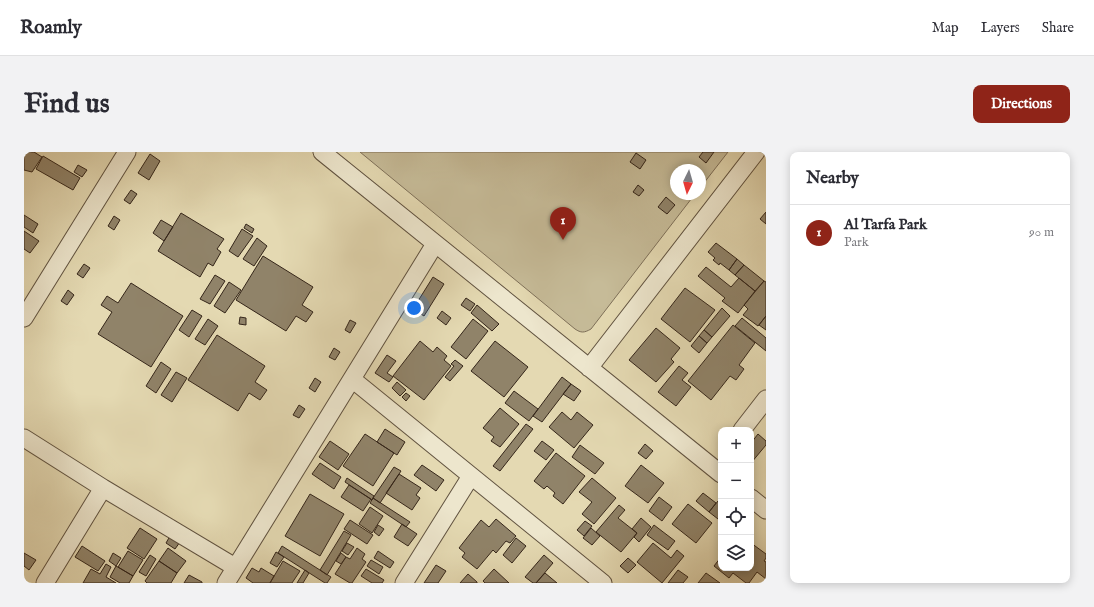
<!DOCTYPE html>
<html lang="en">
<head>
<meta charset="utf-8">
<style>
	body { margin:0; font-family:"IM FELL English",serif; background:#f2f2f3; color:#2b2b33 }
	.controls { position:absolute; right:12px; bottom:12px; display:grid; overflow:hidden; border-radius:8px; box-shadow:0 2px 10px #0003 }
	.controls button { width:36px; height:36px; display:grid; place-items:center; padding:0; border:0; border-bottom:1px solid #e1e1e2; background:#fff; color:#2b2b33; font:20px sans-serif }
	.compass { position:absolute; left:646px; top:12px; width:36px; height:36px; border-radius:50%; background:#fff; box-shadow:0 2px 10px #0003; rotate:185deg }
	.you { position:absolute; left:390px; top:156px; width:14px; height:14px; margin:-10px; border:3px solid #fff; border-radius:50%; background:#1a73e8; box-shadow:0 0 0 6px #1a73e833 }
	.badge { display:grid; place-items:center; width:26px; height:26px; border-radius:50%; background:#8f2418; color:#fff; font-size:13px; font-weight:700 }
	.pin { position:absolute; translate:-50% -33px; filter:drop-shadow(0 1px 2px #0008) }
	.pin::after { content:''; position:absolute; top:21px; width:14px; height:12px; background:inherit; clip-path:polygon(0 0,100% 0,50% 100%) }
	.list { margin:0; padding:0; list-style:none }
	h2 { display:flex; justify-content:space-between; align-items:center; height:52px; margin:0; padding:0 16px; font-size:17px }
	h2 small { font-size:13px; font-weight:400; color:#7c7c81 }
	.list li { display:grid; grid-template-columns:26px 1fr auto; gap:12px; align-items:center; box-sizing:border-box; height:56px; padding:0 16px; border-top:1px solid #e1e1e2 }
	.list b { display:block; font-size:15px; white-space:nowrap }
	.list p { margin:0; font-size:13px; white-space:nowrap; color:#7c7c81 }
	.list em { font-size:13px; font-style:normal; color:#7c7c81 }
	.icon { flex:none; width:22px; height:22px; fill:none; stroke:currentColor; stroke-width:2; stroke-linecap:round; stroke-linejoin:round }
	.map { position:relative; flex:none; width:742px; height:431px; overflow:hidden; border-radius:8px }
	header { display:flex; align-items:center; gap:24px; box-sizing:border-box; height:56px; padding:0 20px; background:#fff; border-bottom:1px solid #e1e1e2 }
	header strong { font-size:19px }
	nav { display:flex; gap:22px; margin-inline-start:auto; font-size:14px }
	.intro { display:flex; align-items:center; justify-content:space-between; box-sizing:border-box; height:96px; padding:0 24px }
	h1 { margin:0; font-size:28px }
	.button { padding:10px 18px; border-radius:8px; background:#8f2418; color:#fff; font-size:14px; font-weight:700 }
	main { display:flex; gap:24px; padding:0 24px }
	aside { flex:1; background:#fff; border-radius:8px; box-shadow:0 2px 10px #0003 }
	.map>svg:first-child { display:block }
	.green { fill:#c6bb98; stroke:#7e7059 }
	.building { fill:#908369; stroke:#35261a }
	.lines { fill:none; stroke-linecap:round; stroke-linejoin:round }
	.minor-casing { stroke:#615340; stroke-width:19 }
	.minor { stroke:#ede6cd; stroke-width:17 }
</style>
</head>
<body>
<header>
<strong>Roamly</strong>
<nav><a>Map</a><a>Layers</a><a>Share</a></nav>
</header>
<div class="intro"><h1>Find us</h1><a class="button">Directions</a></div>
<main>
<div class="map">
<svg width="742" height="431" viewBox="0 0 742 431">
	<rect width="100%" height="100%" fill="#e4d9b2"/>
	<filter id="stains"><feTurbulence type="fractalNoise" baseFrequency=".005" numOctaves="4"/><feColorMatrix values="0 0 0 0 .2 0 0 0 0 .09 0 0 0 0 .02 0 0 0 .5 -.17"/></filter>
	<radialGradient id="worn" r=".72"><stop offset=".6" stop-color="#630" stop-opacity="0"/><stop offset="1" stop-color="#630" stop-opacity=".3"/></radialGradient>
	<path class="green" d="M336 0H704L676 36V18H652V42H671L567 177C560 181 557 181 551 177Z"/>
	<path class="building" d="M0 0H10L18 5 8 20 0 18Z
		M679 0H690L682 11 675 5Z
		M612 1 622 8 616 17 606 10Z
		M126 2 136 9 125 28 114 21Z
		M19 4 56 26 49 38 12 17Z
		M54 13 63 18 58 25 50 20Z
		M614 33 620 38 615 44 609 40Z
		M107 38 113 42 106 52 100 48Z
		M642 45 651 53 643 62 634 55Z
		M742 60V72L736 67Z
		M157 61 200 87 193 97 197 100 189 114 184 111 176 125 134 99Z
		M0 63 14 72 9 81 0 75Z
		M90 64 96 68 90 78 84 74Z
		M137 68 149 75 140 89 129 81Z
		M222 72 230 77 228 81 220 76Z
		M218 77 229 84 214 105 205 99Z
		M0 79 15 89 6 101 0 97Z
		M233 86 243 94 230 114 219 107Z
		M692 91 713 107 705 118 696 111 695 113 689 108 691 106 684 100Z
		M239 104 289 135 278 153 289 160 282 170 272 164 262 179 212 148Z
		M713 107 720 113 711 123 705 118Z
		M60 112 66 116 59 126 53 122Z
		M720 113 740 129 731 139 711 123Z
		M682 115 707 135 715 126 731 139 714 161 698 149 701 146 674 124Z
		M191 123 201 129 186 152 176 147Z
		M409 125 420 132 400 164 389 157Z
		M740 129 742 130V164L734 174 719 163 724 157 720 153Z
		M205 130 217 138 201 161 190 154Z
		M107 131 159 164 127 215 74 182 88 160 77 153 83 144 94 151Z
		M661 136 691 158 666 190 637 167Z
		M44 138 50 143 43 153 37 149Z
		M442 146 451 152 446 159 437 153Z
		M453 153 475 172 468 179 447 161Z
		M698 156 706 164 688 185 680 178Z
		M168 158 178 164 165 185 155 178Z
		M418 159 427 166 422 173 413 166Z
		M742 164V178L735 173Z
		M216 165 222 166V173L215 172Z
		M718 166 742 186V199L711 174Z
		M184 167 194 174 181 193 171 187Z
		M449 167 464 179 442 207 427 195Z
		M326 168 332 171 326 181 321 178Z
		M709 173 731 191 715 213 720 217 712 228 706 224 687 248 664 229Z
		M632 176 656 196 647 207 650 210 632 230 605 208Z
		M680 178 688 185 683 191 675 184Z
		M193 183 241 214 231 230 243 238 236 248 225 241 214 259 164 228Z
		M675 184 683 191 675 201 667 194Z
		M396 189 409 200 413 195 423 204 420 208 427 214 400 248 369 224Z
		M471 189 504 215 480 245 447 219Z
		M310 196 316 200 311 208 305 205Z
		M363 203 372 209 363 221 369 225 365 230 351 221Z
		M431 208 439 214 426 229 421 225 430 214 427 212Z
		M137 210 147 217 132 241 122 234Z
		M655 214 664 221 658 228 667 235 652 254 634 240Z
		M152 220 163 226 148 250 137 243Z
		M538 225 547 232 518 270 509 264Z
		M291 226 297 230 291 240 285 236Z
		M373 230 382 238 376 244 368 236Z
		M547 232 557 239 550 249 539 242Z
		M490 239 514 257 505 269 481 251Z
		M382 241 386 244 382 249 378 245Z
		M275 253 281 257 275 266 269 263Z
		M476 256 495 272 476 295 467 289 470 285 459 276Z
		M538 260 547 268 553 260 569 273 550 296 525 275Z
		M502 272 509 277 476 319 469 314Z
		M361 277 381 290 373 303 353 290Z
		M341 282 370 301 349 334 319 314Z
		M734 282 742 289V293L727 311V291Z
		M306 289 325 302 314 318 295 305Z
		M518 289 530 298 522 308 510 299Z
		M621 292 629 299 622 307 614 301Z
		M556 293 580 311 571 322 548 305Z
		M532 301 561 324 539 352 529 344 531 341 523 334 520 337 510 329Z
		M296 311 317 325 310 337 288 322Z
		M398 313 420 328 412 339 390 323Z
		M617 313 640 331 624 351 601 334Z
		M370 315 377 319 356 351 349 346Z
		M375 322 397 336 392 343 396 346 388 358 362 341Z
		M323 326 350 344 348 348 321 330Z
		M568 326 592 346 570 372 558 362 568 350 555 340Z
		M325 333 347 347 339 359 317 345Z
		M679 341 692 351 685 360 672 349Z
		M286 342 320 362 296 404 261 384Z
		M635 345 648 355 638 369 625 359Z
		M349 346 386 370 382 375 346 351Z
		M694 349 697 352V363L694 367 685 360Z
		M664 352 688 371 672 391 648 372Z
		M595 353 601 358 594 366 613 381 597 400 572 380Z
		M346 355 359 364 348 381 335 372Z
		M617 366 627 375 615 390 610 385 613 381 608 377Z
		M472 367 492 384 486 391 482 389 472 401 469 398 453 417 438 405 441 401 435 396 457 368 465 375Z
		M326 368 349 383 343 392 320 377Z
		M561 369 568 374 560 384 553 378Z
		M378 372 393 382 384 394 370 385Z
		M354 373 360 377 355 384 350 380Z
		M630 373 651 389 644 398 623 383Z
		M116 376 133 387 120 407 103 396Z
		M567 376 576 384 568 393 559 386Z
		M320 379 327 383 303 423 296 418Z
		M146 384 156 390 151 397 142 391Z
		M492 386 502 394 488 411 479 403Z
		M323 391 330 395 324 403 318 399Z
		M629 391 647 406 653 398 660 404 638 431 613 410Z
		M727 391 742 402V406L740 409 742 410V427L733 420 725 431H722L709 421 705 426 690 414 697 405V416H727Z
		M58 394 81 409 74 419 51 405Z
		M258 394 307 425 303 431H301L254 401Z
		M144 396 162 409 153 421 135 409Z
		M333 396 341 402 338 407 342 410 328 431H326L311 422 322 405 326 407Z
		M104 399 119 408 109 424 94 415Z
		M354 399 370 410 366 416 350 406Z
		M252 400 260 405 253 415 246 411Z
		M0 401 12 408 5 418 0 414Z
		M89 401 97 406 92 414 85 409Z
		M317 401 322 405 317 412 312 409Z
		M126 403 132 407 122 424 115 420Z
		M520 403 529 411 512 431H509L501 425Z
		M604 406 612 413 604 421 596 414Z
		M347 408 359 415 355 422 343 414Z
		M135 409 153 421 147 431H123L121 429Z
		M259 409 276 419 268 431H246Z
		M82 412 87 415 82 425 92 431H59L67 417 76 422Z
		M412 413 422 419 414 431H400Z
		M92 414 109 424 105 431H96L86 425Z
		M228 416 235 420 237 416 250 424 246 431H229L222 426Z
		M342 417 360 428 358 431H348L337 424Z
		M470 417 485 431H461L459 429Z
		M281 418 285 421 279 431H273Z
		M654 418 664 425 659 431H644Z
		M521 421 533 431H512Z
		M682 421 696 431H674Z
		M444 422 453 430V431H436Z
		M165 423 178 430V431H160Z"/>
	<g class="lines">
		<defs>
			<path id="minor" d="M298 0 697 322
				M0 166 103 0
				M565 216 732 0
				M328 227 579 431
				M718 278 742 247
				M0 286 79 336 211 415
				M727 346 742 358
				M21 431 79 336
				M202 431 411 92
				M380 431 447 324"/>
		</defs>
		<use href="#minor" class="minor-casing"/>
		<use href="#minor" class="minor"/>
	</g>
	<rect width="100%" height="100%" filter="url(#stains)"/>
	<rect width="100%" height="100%" fill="url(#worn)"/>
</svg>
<div class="controls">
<button>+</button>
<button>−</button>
<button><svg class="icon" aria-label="locate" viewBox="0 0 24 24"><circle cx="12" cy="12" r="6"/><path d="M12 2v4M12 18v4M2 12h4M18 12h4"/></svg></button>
<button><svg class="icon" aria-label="layers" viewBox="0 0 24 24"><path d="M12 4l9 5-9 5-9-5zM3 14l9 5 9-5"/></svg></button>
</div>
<svg class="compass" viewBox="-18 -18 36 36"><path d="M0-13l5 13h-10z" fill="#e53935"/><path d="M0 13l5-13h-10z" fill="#7c7c81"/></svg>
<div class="you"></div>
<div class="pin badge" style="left:539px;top:88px">1</div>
</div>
<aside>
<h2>Nearby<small></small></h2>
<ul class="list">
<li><span class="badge">1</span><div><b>Al Tarfa Park</b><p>Park</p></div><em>90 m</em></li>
</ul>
</aside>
</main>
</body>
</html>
